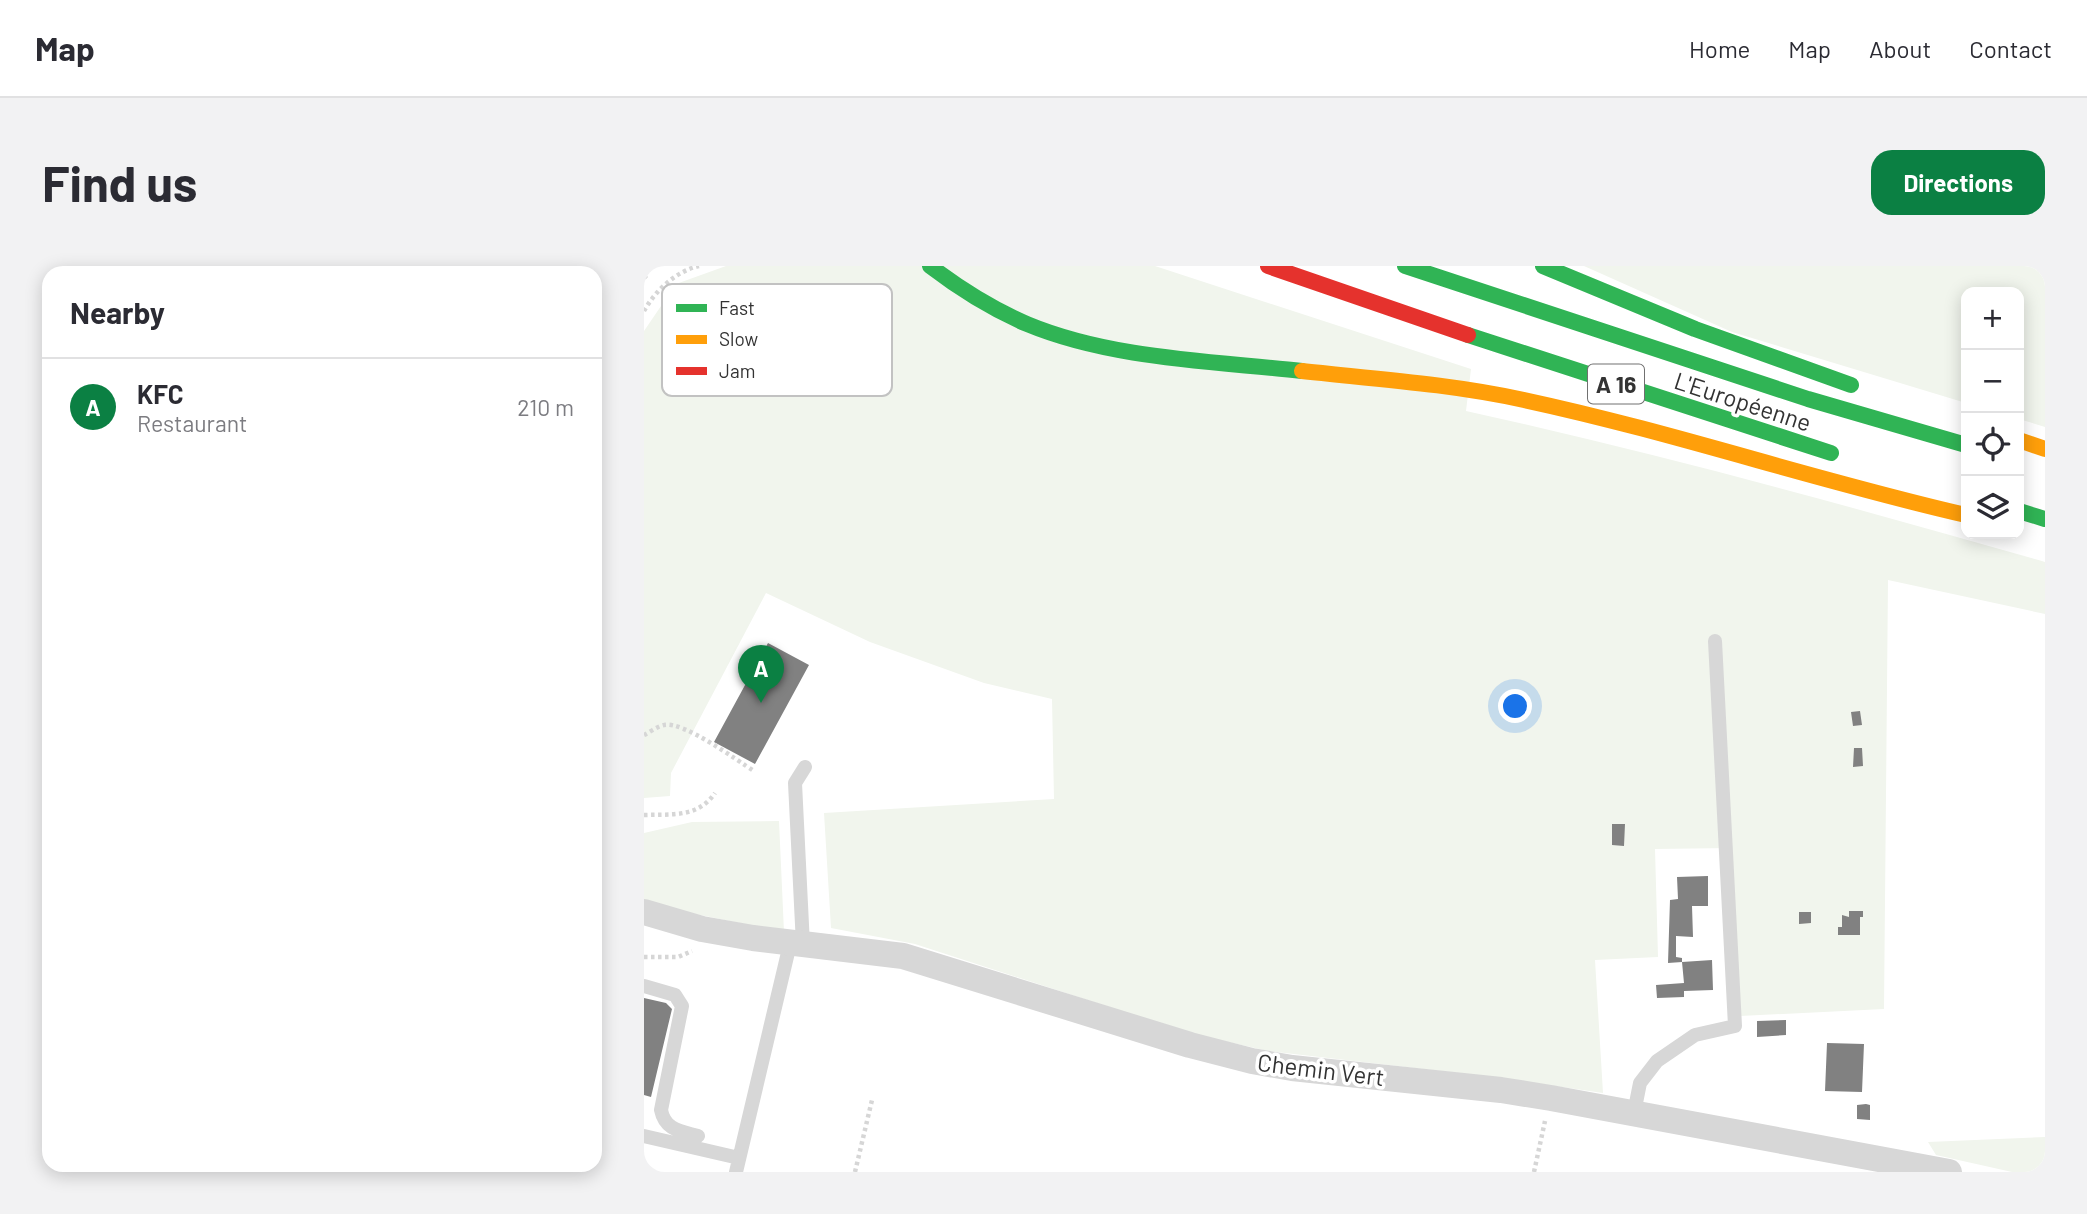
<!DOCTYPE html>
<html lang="en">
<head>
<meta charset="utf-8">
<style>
	body { margin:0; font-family:Barlow,sans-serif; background:#f2f2f3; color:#2b2b33 }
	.controls { position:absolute; right:21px; top:21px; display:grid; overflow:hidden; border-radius:14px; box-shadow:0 4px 18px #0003 }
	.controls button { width:63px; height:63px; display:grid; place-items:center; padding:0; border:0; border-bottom:2px solid #e1e1e2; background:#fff; color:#2b2b33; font:35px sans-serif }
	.you { position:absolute; left:872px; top:441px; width:24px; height:24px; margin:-18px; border:5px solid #fff; border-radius:50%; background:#1a73e8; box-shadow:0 0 0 10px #1a73e833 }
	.badge { display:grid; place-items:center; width:46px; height:46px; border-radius:50%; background:#0b8043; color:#fff; font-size:23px; font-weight:700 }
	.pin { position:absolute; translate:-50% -58px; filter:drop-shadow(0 2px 4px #0008) }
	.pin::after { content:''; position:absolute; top:37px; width:24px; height:21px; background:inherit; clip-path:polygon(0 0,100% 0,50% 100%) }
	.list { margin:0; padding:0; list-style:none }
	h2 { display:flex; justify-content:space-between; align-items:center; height:91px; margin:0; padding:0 28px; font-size:30px }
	h2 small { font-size:23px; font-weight:400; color:#7c7c81 }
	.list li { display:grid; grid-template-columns:46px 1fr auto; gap:21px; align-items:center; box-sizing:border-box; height:98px; padding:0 28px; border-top:2px solid #e1e1e2 }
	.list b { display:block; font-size:26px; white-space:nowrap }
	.list p { margin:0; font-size:23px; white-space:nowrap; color:#7c7c81 }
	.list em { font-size:23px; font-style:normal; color:#7c7c81 }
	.icon { flex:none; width:38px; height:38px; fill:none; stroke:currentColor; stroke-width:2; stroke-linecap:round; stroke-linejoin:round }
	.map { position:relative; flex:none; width:1401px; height:906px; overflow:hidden; border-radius:21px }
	header { display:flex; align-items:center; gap:42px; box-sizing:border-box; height:98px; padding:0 35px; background:#fff; border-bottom:2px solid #e1e1e2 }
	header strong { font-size:33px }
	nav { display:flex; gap:38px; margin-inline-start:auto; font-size:24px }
	.intro { display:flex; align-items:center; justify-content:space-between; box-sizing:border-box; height:168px; padding:0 42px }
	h1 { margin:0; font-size:49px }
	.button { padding:18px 32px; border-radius:21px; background:#0b8043; color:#fff; font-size:24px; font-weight:700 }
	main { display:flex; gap:42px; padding:0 42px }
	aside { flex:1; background:#fff; border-radius:21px; box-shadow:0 4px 18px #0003 }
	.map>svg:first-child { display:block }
	.green { fill:#f1f5ed }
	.building { fill:#818181 }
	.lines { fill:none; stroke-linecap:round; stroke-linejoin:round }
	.path { stroke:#d6d6d6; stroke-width:4.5; stroke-dasharray:3.5 3.5; stroke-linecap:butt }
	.lane { stroke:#d7d7d7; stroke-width:14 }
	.street { stroke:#d7d7d7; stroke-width:26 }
	.fast { stroke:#30b455; stroke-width:16 }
	.slow { stroke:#ff9f0a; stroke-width:16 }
	.jam { stroke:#e5322d; stroke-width:16 }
	.labels { text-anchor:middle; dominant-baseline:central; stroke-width:7; stroke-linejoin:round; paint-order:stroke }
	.shield { fill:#fff; stroke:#707070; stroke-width:2 }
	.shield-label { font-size:23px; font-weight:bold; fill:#333 }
	.street-label { font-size:24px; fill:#333; stroke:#fff }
	.key { fill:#fff; stroke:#c2c2c2; stroke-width:2 }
	.key-label { font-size:19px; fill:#333 }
</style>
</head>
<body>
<header>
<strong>Map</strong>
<nav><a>Home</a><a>Map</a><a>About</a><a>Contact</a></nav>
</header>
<div class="intro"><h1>Find us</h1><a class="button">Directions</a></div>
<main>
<aside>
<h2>Nearby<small></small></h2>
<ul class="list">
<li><span class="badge">A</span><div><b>KFC</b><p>Restaurant</p></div><em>210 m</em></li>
</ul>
</aside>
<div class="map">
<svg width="1401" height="906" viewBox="0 0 1401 906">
	<rect width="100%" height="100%" fill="#fff"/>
	<path class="green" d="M82 0H511L827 103 822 145C1017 188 1209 241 1401 296V348L1244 314 1240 743 1096 750 1087 582 1011 583 1014 691 951 694 959 827 857 812 624 785 545 767 271 678 187 662 180 547 410 533 408 433 340 417 226 376 122 327 27 507 26 530 0 532V65L32 18Z
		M940 0H1401V161L1375 153V26H1322V137L1088 66Z
		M135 555 140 666 12 640 0 634V567L48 556Z
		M1401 871V906H1368L1292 889 1284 876Z"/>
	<path class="building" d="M124 377 165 399 111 498 70 476Z
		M1216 445 1218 459 1209 460 1207 446Z
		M1210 482H1218L1219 500 1209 501Z
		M968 558H981L980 580 968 579Z
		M1064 610V640H1048L1049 671 1032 670V691L1038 692V696L1068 694 1069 724 1040 725V731L1013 732 1012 719 1040 717 1038 696 1024 697 1026 634 1034 633 1033 611Z
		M1205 645H1219V651H1216V669H1194V661H1198V649L1205 651Z
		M1155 646H1167V657L1155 658Z
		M0 732 22 737 28 743 7 831 0 829Z
		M1142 754V769L1113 771V755Z
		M1183 777 1220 778 1218 826 1181 825Z
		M1222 838 1226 839V854L1213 853V839Z"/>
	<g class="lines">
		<path class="path" d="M0 12 3 9
			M0 45C11 25 32 5 55 0
			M0 469C6 466 14 460 20 459 40 455 92 494 110 505
			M0 549C27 548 54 552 71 527
			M0 691H34L48 685
			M211 906 228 834
			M890 906 901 855"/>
		<path class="lane" d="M159 679 151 517 161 501
			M0 720 31 729 38 740 17 844C21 864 36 865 54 870
			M990 847 996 817 1013 795 1051 769 1091 760 1071 375
			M0 870 95 892
			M92 906 146 678"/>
		<path class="street" d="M0 646 58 663 109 672 259 690 546 779 608 795 648 802 857 824 907 832 1305 906"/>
		<path class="fast" d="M286 0C316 23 348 43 383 58 467 93 568 95 658 105
			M761 0 1164 133 1322 179
			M899 0 1051 63 1207 119
			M824 69 1187 187
			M1375 245 1401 253"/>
		<path class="slow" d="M658 105C732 113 807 118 880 134 1029 166 1173 215 1322 249
			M1375 174 1401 183"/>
		<path class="jam" d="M624 0 824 69"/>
	</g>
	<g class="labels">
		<rect class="shield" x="944" y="98.5" width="56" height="39" rx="5"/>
		<g class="shield-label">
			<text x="972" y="118">A 16</text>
		</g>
		<g class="street-label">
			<text transform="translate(1099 135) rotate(18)">L'Européenne</text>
			<text transform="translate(677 803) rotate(7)">Chemin Vert</text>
		</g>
	</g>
	<rect x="18" y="18" width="230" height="112" rx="10" class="key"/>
	<rect x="32" y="38" width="31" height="8" fill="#30b455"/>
	<rect x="32" y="69" width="31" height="9" fill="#ff9f0a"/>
	<rect x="32" y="101" width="31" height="8" fill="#e5322d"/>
	<g class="key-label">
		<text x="75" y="49">Fast</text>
		<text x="75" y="80">Slow</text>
		<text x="75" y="112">Jam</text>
	</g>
</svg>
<div class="controls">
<button>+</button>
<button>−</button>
<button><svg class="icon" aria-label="locate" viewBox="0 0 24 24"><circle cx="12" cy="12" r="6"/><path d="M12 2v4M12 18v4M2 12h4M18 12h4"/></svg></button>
<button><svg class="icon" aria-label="layers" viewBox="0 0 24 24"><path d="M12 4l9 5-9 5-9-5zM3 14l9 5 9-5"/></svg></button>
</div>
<div class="you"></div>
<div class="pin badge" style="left:117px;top:437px">A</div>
</div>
</main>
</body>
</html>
